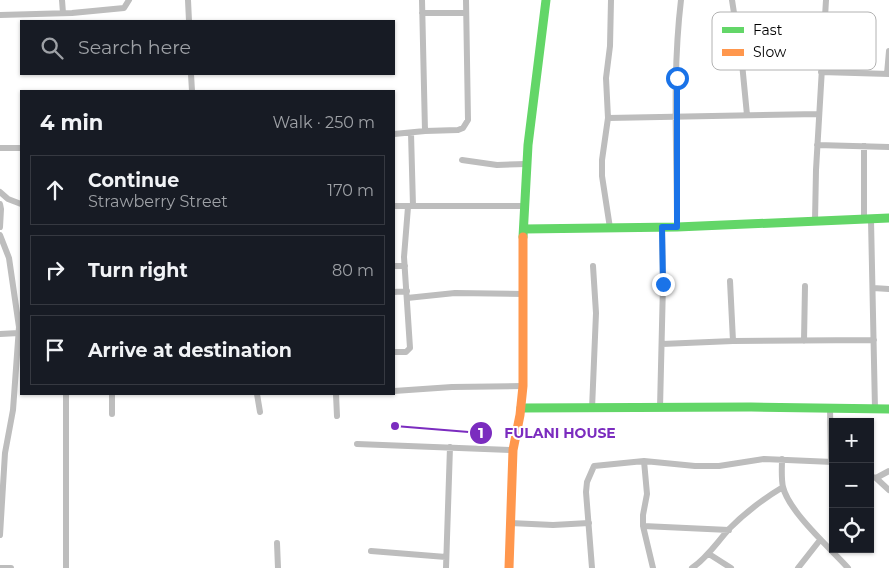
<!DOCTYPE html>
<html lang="en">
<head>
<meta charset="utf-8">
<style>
	body { margin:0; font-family:Montserrat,sans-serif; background:#20242c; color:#f1f3f6 }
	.controls { position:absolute; right:15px; bottom:15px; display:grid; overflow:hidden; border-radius:0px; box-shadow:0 1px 4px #0004 }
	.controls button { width:45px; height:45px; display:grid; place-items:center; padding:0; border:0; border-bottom:1px solid #363941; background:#171b24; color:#f1f3f6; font:25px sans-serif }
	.stop { position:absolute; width:15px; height:15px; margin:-11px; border:4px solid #1a73e8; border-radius:50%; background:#fff }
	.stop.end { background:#1a73e8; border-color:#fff; box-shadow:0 1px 5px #0008 }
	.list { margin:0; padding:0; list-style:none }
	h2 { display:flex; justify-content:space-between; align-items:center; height:65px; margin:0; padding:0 20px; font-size:21px }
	h2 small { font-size:16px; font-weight:400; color:#9ea1a6 }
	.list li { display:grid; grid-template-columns:32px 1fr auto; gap:15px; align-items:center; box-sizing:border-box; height:70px; margin:0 10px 10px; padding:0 10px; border:1px solid #363941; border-radius:0px }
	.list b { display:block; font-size:19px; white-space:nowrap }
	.list p { margin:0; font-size:16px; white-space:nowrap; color:#9ea1a6 }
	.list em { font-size:16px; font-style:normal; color:#9ea1a6 }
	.icon { flex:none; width:28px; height:28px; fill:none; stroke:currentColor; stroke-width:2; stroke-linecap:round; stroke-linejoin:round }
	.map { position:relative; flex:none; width:889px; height:568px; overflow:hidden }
	.search { position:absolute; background:#171b24; box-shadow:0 1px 4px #0004; left:20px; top:20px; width:375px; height:55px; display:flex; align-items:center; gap:12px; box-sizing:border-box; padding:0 18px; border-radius:0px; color:#9ea1a6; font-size:19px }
	.panel { position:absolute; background:#171b24; box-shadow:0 1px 4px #0004; left:20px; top:90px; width:375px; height:305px; border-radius:0px }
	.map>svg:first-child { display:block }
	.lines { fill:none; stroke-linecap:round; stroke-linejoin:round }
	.street { stroke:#bdbdbd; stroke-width:6 }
	.fast { stroke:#63d668; stroke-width:9 }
	.slow { stroke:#ff974d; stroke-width:9 }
	.route { stroke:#1a73e8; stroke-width:6 }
	.key { fill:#fff; stroke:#b2b2b2; stroke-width:1 }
	.key-label { font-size:14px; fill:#000 }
	.leader { fill:none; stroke:#7b2cbf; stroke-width:2 }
	.callout-dot { fill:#7b2cbf; stroke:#fff; stroke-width:2 }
	.mark-label { font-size:15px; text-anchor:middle; font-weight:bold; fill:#fff }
	.callout-label { font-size:14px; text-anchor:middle; font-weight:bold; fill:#7b2cbf; stroke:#fff; stroke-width:4; stroke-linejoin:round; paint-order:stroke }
</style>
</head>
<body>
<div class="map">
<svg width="889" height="568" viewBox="0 0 889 568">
	<rect width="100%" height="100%" fill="#fff"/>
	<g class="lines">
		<path class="street" d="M62 0 63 13
			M188 0 189 21
			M422 0 425 131
			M732 0 734 13 739 32 747 115
			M422 13H466
			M0 15 72 13 124 8 129 0
			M821 72 889 74
			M191 74 192 91
			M887 74 889 51
			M608 118 819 114
			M411 133 413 206
			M394 134 425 131 458 130 463 128 468 120 466 0
			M817 145 889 147
			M864 146V220
			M0 148H21
			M462 160 497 165 526 164
			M0 192 8 199 21 204
			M0 204 1 209 0 227
			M394 206H524
			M871 220 875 409
			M815 221 816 170 826 0
			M677 227C677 151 672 75 681 0
			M610 228 602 176V160L608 118 606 78 610 46 611 0
			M0 235 9 258 19 327 13 410 5 453 0 535
			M394 266H405
			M730 281 733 341
			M873 288 889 289
			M394 292 407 291
			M407 298 455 293 524 294
			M0 334 19 333
			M804 341 805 286
			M662 344 733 341 874 340
			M394 352H406L410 348 404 257 408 207
			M394 391 452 387 523 386
			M112 394V414
			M257 394 260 412
			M336 394 337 416
			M660 408 663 284 662 227
			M830 408 831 461
			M592 409 596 313 593 266
			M357 444 513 450
			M782 459C782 468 781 478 783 487 789 512 830 548 848 568
			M644 461 647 494 643 515V526L653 568
			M870 476 876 478 889 490
			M876 478 889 471
			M510 523 553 525 589 523
			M643 526 729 530
			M277 543 278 568
			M371 551 446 557
			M709 554 731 568
			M0 568H11
			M66 568V394
			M446 568 450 447
			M592 568 586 492 587 482 594 466 644 461 695 466H719L764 459 833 462
			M692 568C708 557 717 542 730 528 746 512 763 499 783 487
			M798 568 820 540"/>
		<path class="fast" d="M524 229 677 227 889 218
			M523 237 528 145 546 0
			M521 408 751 407 889 409"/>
		<path class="slow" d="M509 568 513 450 520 415 523 386V237"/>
	</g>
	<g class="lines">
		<path class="route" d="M663 284 662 227H677V78"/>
	</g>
	<rect x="712" y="12" width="164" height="58" rx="8" class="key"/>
	<rect x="722" y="27" width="22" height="6" fill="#63d668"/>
	<rect x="722" y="49" width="22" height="7" fill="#ff974d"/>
	<g class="key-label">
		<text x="753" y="35">Fast</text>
		<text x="753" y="57">Slow</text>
	</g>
	<path class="leader" d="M395 426L481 433"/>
	<g class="callout-dot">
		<circle cx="395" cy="426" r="5"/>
		<circle cx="481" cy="433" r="12"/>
	</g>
	<g class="mark-label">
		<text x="481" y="438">1</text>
	</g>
	<g class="callout-label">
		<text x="560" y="438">FULANI HOUSE</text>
	</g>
</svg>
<div class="controls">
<button>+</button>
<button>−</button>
<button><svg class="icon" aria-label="locate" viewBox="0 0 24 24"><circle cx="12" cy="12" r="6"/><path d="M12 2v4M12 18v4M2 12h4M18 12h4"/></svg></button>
</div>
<div class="stop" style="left:677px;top:78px"></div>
<div class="stop end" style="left:663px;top:284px"></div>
<div class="search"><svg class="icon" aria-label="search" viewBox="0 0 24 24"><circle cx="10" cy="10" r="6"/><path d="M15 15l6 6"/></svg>Search here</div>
<section class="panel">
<h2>4 min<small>Walk · 250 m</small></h2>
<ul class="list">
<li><svg class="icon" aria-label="ahead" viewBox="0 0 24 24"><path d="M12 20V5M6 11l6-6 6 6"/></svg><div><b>Continue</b><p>Strawberry Street</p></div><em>170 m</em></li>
<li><svg class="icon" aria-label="right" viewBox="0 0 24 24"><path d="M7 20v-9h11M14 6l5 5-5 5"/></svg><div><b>Turn right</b></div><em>80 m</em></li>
<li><svg class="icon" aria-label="arrive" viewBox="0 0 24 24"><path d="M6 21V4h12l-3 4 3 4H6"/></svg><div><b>Arrive at destination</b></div></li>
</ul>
</section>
</div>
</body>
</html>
